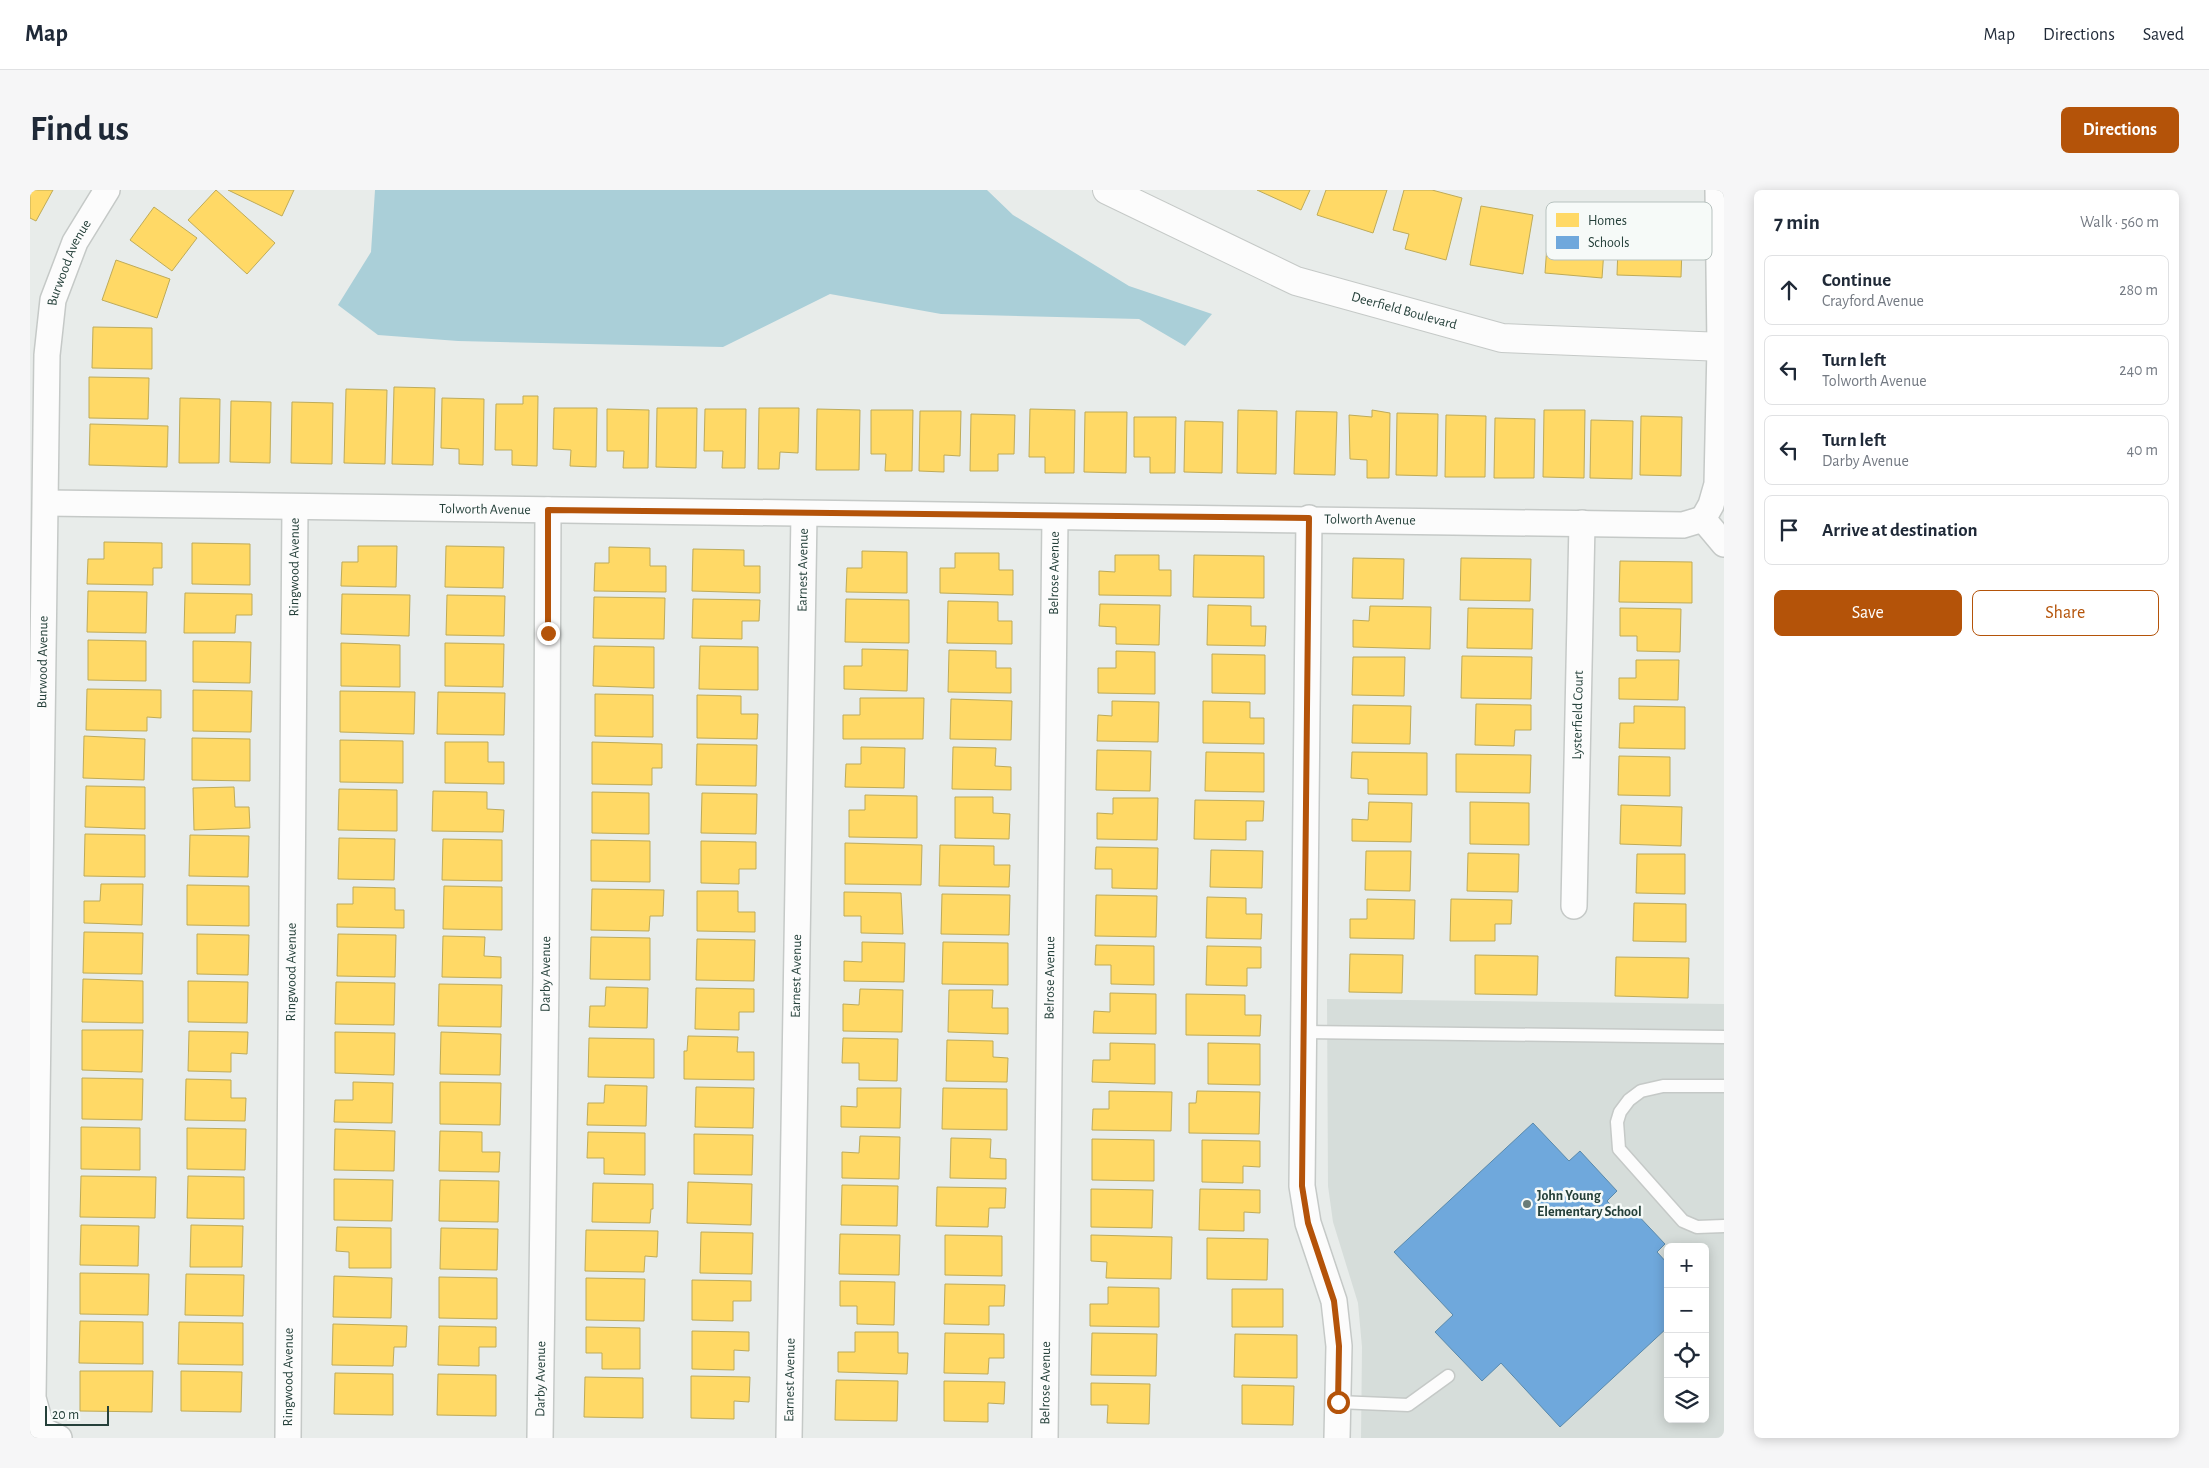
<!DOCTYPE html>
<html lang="en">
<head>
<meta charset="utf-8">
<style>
	body { margin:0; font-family:"Alegreya Sans",sans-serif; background:#f6f6f7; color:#1f2937 }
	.controls { position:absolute; right:15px; bottom:15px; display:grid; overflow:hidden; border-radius:8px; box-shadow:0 2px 12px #0003 }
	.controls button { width:45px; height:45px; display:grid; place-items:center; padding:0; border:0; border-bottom:1px solid #e0e1e3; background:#fff; color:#1f2937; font:25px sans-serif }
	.scale { position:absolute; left:15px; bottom:12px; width:64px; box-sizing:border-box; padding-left:5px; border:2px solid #25403a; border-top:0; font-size:14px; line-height:18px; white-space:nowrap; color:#25403a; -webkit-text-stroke:4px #f6faf8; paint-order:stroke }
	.stop { position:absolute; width:15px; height:15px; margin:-11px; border:4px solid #b45309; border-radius:50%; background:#fff }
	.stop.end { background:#b45309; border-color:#fff; box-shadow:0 1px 5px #0008 }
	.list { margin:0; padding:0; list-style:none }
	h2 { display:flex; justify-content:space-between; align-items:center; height:65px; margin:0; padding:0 20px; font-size:21px }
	h2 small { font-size:16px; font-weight:400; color:#747a83 }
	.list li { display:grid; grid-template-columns:32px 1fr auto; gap:15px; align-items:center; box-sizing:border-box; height:70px; margin:0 10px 10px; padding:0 10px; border:1px solid #e0e1e3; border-radius:8px }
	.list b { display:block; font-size:19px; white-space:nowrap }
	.list p { margin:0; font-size:16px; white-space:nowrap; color:#747a83 }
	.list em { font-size:16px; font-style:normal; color:#747a83 }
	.actions { display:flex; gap:10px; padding:15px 20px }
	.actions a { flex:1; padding:11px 0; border:1px solid #b45309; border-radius:8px; text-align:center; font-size:18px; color:#b45309 }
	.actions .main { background:#b45309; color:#fff }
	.icon { flex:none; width:28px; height:28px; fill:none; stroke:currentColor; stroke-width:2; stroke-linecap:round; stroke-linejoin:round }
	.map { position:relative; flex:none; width:1694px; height:1248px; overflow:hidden; border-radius:8px }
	header { display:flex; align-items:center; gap:30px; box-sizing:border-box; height:70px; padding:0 25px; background:#fff; border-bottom:1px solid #e0e1e3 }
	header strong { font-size:24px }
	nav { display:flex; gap:28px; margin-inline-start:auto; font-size:18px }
	.intro { display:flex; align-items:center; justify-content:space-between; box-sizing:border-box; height:120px; padding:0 30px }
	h1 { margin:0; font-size:35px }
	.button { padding:12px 22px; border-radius:8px; background:#b45309; color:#fff; font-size:18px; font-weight:700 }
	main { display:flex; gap:30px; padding:0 30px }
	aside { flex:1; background:#fff; border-radius:8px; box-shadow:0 2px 12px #0003 }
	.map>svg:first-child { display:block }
	.built { fill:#d6ddda; fill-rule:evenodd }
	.water { fill:#aacfd8 }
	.homes { fill:#ffd966; stroke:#beab59 }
	.schools { fill:#6fa8dc; stroke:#5989ab }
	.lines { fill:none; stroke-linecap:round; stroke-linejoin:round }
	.service-casing { stroke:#c5c9c7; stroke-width:15 }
	.minor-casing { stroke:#c5c9c7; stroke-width:28 }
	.tertiary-casing { stroke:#c5c9c7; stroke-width:30 }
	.service { stroke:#fcfcfc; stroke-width:12 }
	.minor { stroke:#fcfcfc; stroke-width:25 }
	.tertiary { stroke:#fcfcfc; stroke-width:28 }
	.route { stroke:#b45309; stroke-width:6 }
	.poi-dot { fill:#697c78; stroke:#f6faf8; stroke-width:2 }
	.labels { text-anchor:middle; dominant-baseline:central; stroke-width:5; stroke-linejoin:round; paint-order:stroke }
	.street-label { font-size:14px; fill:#25403a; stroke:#f6faf8 }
	.poi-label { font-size:14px; font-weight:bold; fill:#25403a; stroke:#f6faf8; text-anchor:start }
	.key { fill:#f6faf8; stroke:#b7c2bf; stroke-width:1 }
	.key-label { font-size:14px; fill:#25403a }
</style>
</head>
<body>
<header>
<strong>Map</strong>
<nav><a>Map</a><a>Directions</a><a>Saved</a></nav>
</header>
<div class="intro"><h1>Find us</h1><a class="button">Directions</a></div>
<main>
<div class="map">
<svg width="1694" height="1248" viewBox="0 0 1694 1248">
	<rect width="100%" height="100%" fill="#e8ecea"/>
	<path class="built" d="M1297 809 1694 814V1248H1331L1332 1157 1328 1113 1303 1032 1298 996ZM1638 1057H1675V1229H1638Z"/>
	<path class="water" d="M345 0H957L983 25 1099 96 1182 124 1155 156 1109 129 911 124 800 104 693 157 428 151 348 145 308 115 341 62Z"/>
	<path class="homes" d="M0 0H23L6 31 0 28Z
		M186 0 245 53 217 84 158 30Z
		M198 0H264L252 26Z
		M1227 0H1280L1271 20Z
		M1296 0H1357L1343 43 1287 25Z
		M1374 0H1402L1432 8 1416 70 1375 59 1379 44 1363 40Z
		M1451 16 1503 25 1493 84 1440 75Z
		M124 17 167 48 142 81 100 50Z
		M1519 27 1560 30 1559 45 1575 46 1572 88 1515 83Z
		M1589 29 1653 31 1651 87 1587 85Z
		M86 70 140 89 127 128 72 110Z
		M63 137 122 138V179L62 178Z
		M59 187 119 188 118 229 59 228Z
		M364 197 405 198 403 275 362 274Z
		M316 199 357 200 355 274 314 273Z
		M493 206H508L507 276 482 275V260H465L466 214H493Z
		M150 208 190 209 189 273H149Z
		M412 208 454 209 453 275 429 274V259L411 258Z
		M201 211 241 212 240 273 200 272Z
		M262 212 303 213 302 274 261 273Z
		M524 218H567L566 277 540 276 541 260 523 259Z
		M627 218H667L666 278 626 277Z
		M729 218H769L768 263 750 262 749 279H728Z
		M577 219 619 220 618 278H593L594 261H577Z
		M675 219H716L715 278H692L693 261H674Z
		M787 219 830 220 829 280H786Z
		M1000 219 1045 220 1044 283H1015V267H999Z
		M841 220H883L882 281H855L856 264H841Z
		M1208 220 1247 221 1246 284 1207 283Z
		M1342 220 1360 223 1359 288H1337V270L1320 269 1319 225 1342 227Z
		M1514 220H1555L1554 288 1513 287Z
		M890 221H931L930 266 914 265V282L889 281Z
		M1266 221 1307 222 1305 285 1264 284Z
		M1055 222H1097L1096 283 1054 282Z
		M1367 223 1408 224 1407 286 1366 285Z
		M941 224 985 225 984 264H968V281H940Z
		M1416 225 1456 226 1455 287H1415Z
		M1611 226 1652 227 1651 286 1610 285Z
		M1104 227H1146L1145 283H1120V267H1104Z
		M1465 228 1505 229 1504 288H1464Z
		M1561 230 1603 231 1602 289 1560 288Z
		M1155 231 1193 232 1192 283 1154 282Z
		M60 234 138 236 137 277 59 275Z
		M74 352 132 353V378H123V395L57 394 58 369H74Z
		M162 353 220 354V395L162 394Z
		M328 356H367L366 397 311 396 312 372H328Z
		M416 356 474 357 473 398 415 397Z
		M579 357 620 358V376H636V402L564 401 565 373H579Z
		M663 359 714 360V376H730V403L662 401Z
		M832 361 877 362V403L816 402 817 378H832Z
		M925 363H969V380H983V405L910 403V378H925Z
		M1085 365H1129V380H1141V406L1069 405V381L1085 382Z
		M1164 365 1234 366V408L1163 407Z
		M1323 368 1374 369 1373 409 1322 408Z
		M1431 368 1501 369 1500 411 1430 410Z
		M1590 371 1662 372V413L1589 412Z
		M58 401 117 402 116 443 57 442Z
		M155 403 222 404V425H206L205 443H154Z
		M312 404 380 405 379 446 311 444Z
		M417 405 475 406 474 446 416 445Z
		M564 407 635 408 634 449 563 448Z
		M663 409 730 410 729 431H712V449L662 448Z
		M816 409 879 410V453L815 452Z
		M918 411 968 412V431H982V454L917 453Z
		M1070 414 1130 415 1129 455 1086 454V437L1069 436Z
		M1178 415 1221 416V436H1236L1235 456 1177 455Z
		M1340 416 1401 417 1400 459 1323 457V430L1339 431Z
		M1438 418 1503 419 1502 459 1437 458Z
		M1590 418 1651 419 1650 462 1607 461V446H1590Z
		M58 450 116 451V491L58 490Z
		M163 451 221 452 220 493 163 492Z
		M311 453 370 455V497L311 496Z
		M415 453 474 454 473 497 415 496Z
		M564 456 624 457V498L563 496Z
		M670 456 728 457V500L669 499Z
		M832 459 878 460 877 501 814 499V476H832Z
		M919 460 966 461V478H981V503L918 502Z
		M1086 461 1125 462V504L1068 503V478H1086Z
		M1182 464 1235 465V504L1182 503Z
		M1432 466 1502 467 1501 509 1431 508Z
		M1323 467H1375L1374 506 1322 505Z
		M1606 470H1649L1648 510 1589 509V488H1606Z
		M57 499 131 500V528L117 527V541L56 540Z
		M163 500 222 501 221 542 163 541Z
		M310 501 385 502 384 544 310 542Z
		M408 502 475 503 474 545 407 544Z
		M565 504 623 505V547L565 546Z
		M667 505 711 506V524H728L727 549 667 548Z
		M830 508H894L893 549H813V525H830Z
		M921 509 982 511 981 550 920 549Z
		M1082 511 1129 512 1128 552 1067 551 1068 525 1082 526Z
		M1173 511 1220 512V528H1234V554L1173 553Z
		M1446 514 1501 515V540H1485L1484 556 1445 555Z
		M1323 515 1381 516 1380 554 1322 553Z
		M1604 516 1655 517V559L1589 558 1590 533H1604Z
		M54 546 115 549 114 590 53 588Z
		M162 548 220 549V591L162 590Z
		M310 550 373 551V593L310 592Z
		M415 552H458V572H474V594L415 593Z
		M562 552 632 554V578H622V595L562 594Z
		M667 554 727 555 726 596 666 595Z
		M831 557 875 558 874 598 815 597 816 574H831Z
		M923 557 966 558 965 576 981 577V600L922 599Z
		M1067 560 1121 561 1120 601 1066 600Z
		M1176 562 1234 563V602L1175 601Z
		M1322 562 1397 563V605L1338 604V589L1321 588Z
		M1426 564 1501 565 1500 603 1426 602Z
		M1589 566 1640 567V606L1588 605Z
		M56 596 115 597V639L55 637Z
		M204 597 205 617H219L220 638 164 640 163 598Z
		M309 599 367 600V641L308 640Z
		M403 601 457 602V619L474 620 473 642 402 641Z
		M562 602 619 603V644L562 643Z
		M672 603 727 604 726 644 671 643Z
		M835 605 887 606V648L819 647V620H835Z
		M925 607H963V623L980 624 979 649 925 648Z
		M1083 608H1128L1127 650 1067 649V623L1083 624Z
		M1165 610 1234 611 1233 631H1216V650L1164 649Z
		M1339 612 1382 613 1381 652 1322 651V629L1338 630Z
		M1440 612 1499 613V655L1440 654Z
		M1591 615 1652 617 1651 656 1590 654Z
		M55 644 115 645V687L54 686Z
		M160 645 219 646 218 687 159 686Z
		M309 648 365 649 364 690 308 689Z
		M413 649 472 650V691L412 690Z
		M561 650 620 651V692L561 691Z
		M671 651 726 652V679H709V694L671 693Z
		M815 653 892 655 891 695 815 694Z
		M910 655 964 656V675H980L979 697 909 696Z
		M1066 657 1128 658 1127 699 1082 698V679H1065Z
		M1181 660 1233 661 1232 698 1180 697Z
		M1336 661H1381L1380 701 1335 700Z
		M1438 663 1489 664 1488 702 1437 701Z
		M1607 664H1655V704L1606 703Z
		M71 694H113L112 735 54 733V711H70Z
		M157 695 219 696V736L157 735Z
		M414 696 472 697V740L413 739Z
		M323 697 365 698V720H374V738L307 737V714H323Z
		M562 699 634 700 633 726H620L619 741 561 740Z
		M667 701H708V722H725V742L667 741Z
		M814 702 871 703 873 744 831 743V726H814Z
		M912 704 980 705 979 745 911 744Z
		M1066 705 1127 706 1126 747 1065 746Z
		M1177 707 1216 708V724H1232L1231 749 1176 748Z
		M1337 709 1385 710 1384 749 1320 748V729H1337Z
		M1421 709 1482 710 1481 734H1465V751H1420Z
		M1604 713 1656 714V752L1603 751Z
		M54 742 113 743 112 784 53 783Z
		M167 744 219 745 218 785 167 784Z
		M308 744 366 745 365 787 307 786Z
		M413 746 455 747 454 766 471 767V788L412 787Z
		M561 747 620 748V790L560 789Z
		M667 749 725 750 724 791 666 790Z
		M832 752 875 753 874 792 814 791V771L832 772Z
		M913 752 978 753V795L912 794Z
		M1066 755 1124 756V795L1081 794V775H1065Z
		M1177 756 1231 757V778H1217V796L1176 795Z
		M1320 764 1373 765 1372 803 1319 802Z
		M1445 765 1508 766 1507 805 1445 804Z
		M1586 767 1659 768 1658 808 1585 806Z
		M53 789 113 791V833L52 832Z
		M158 791 218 792 217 833 158 832Z
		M306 792 365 793 364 835 305 834Z
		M409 794 472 795 471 837 408 836Z
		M576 797 618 798 617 838 559 837 560 816H575Z
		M666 798 724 799V822H709V840L665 839Z
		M830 799 873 800 872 842 813 841V814L829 815Z
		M919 800H963L962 818H978V844L918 842Z
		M1080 803 1126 804V844L1063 843 1064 821 1080 822Z
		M1156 804 1215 805V825H1231L1230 846 1156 845Z
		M52 840H113L112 882 52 880Z
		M159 841 218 842 217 864 201 863V882L158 881Z
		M305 842 365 843 364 885 305 883Z
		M411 842 471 844 470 885 410 884Z
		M658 846 708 847 707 862H724V890L654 889V861H657Z
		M559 848 624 849V888L558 887Z
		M813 848 868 849 867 891 829 890V873H812Z
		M917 850 963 851V867L978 868 977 892 916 891Z
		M1080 853 1125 854V894L1062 892 1063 870H1080Z
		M1178 853 1230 854V895L1178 894Z
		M52 888 113 889 112 930 52 929Z
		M156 889 201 890V908H216L215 931 155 930Z
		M323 892 363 893 362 933 304 932 305 910H323Z
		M410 892 471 893 470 935 410 934Z
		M575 895 617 896 616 936 557 935 558 913H574Z
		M666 897 724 898 723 938 665 937Z
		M827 898H871L870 938 811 937V916L827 917Z
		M913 898 977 899V940L912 939Z
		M1079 901 1142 902 1141 941 1062 940 1063 919H1079Z
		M1167 901 1230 902 1229 944 1159 943V913H1166Z
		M51 937 110 938V980L51 979Z
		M157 938 216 939 215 980 157 979Z
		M305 939 365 941 364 981 304 980Z
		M410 941 452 942V962H470L469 982 409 981Z
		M558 942 615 943V985L574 984V968H557Z
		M664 944 723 945 722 985 664 984Z
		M830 946 870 947 869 989 812 988V962L829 963Z
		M921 948 961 949 960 968 976 969V989L920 988Z
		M1062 949 1124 950V991L1062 990Z
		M1172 950 1230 951V977L1213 976V993L1172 992Z
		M51 986 126 987 125 1028 50 1027Z
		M158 986 214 987V1029L157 1028Z
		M304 989 363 990 362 1031 304 1030Z
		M410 990 469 991 468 1032 409 1031Z
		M658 992 722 994 721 1035 657 1033Z
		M563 993 623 994V1019H621L620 1033 562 1032Z
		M812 995 868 996 867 1036 811 1035Z
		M907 997 976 998 975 1018H959L958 1037 906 1036Z
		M1061 999 1123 1000 1122 1038 1061 1037Z
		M1170 999 1230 1000V1023L1214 1022V1041L1169 1040Z
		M51 1035 109 1036 108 1076 50 1075Z
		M161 1035 213 1036 212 1077H160Z
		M307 1037 361 1038V1078H319V1062L306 1061Z
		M411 1038 468 1039 467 1080 410 1079Z
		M556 1040 628 1041 627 1067 615 1066 614 1082 555 1081Z
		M671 1042 723 1043 722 1084 670 1083Z
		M810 1044 870 1045 869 1085 809 1084Z
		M915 1045 972 1046V1086L915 1085Z
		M1061 1045 1142 1047 1141 1089 1076 1088 1077 1072 1061 1071Z
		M1177 1048 1238 1049 1237 1090 1177 1089Z
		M50 1083 119 1084 118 1125 50 1124Z
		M156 1084 214 1085 213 1126 155 1125Z
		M304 1086 362 1088 361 1128 303 1127Z
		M409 1087 467 1088V1129L409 1128Z
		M556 1088 615 1089 614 1131 556 1130Z
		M662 1090 721 1091V1111H703V1131L662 1130Z
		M810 1091 865 1092 864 1135 827 1134V1116H810Z
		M915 1094 975 1095 974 1116H959V1135L914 1134Z
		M1078 1097 1129 1098V1137L1060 1136V1114H1078Z
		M1202 1099H1253V1137H1202Z
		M50 1131 113 1132V1174L49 1173Z
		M149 1132 213 1133V1175L148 1174Z
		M303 1134 377 1136 376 1157H364L363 1176 302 1175Z
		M409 1136 466 1137V1157H449V1176L408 1175Z
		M556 1137 610 1138V1179H572V1163H556Z
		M662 1141 719 1142V1161L704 1160V1180L662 1179Z
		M825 1142H868V1163H878L877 1184 808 1182V1162H825Z
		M915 1143 974 1144V1168H959L958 1184 914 1183Z
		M1062 1143 1127 1144 1126 1186 1061 1185Z
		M1205 1144 1267 1145V1188L1204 1187Z
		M50 1181H123L122 1222 50 1221Z
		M151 1181 212 1182 211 1222 151 1221Z
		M305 1183 363 1184V1225L304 1224Z
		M408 1184 466 1185V1226L407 1225Z
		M661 1186 720 1187 719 1212 704 1211V1229L661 1228Z
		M555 1187 613 1188V1228L554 1227Z
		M806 1190 868 1191 867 1231 805 1230Z
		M914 1191 975 1192 974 1214 958 1213V1232L914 1231Z
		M1061 1193 1120 1194 1119 1234 1077 1233 1078 1215H1061Z
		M1212 1195 1264 1196 1263 1235 1212 1234Z"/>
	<path class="schools" d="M1503 933 1539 971 1550 961 1587 1001 1577 1011 1594 1029 1603 1020 1635 1054 1627 1062 1638 1074V1137L1530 1237 1471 1173 1452 1191 1405 1142 1423 1125 1364 1062Z"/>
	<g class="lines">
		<defs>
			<path id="service" d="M1274 842 1694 847
				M1694 896H1633L1611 901 1599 910 1590 922 1587 932 1589 959 1653 1031 1667 1037 1694 1036
				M1308 1212 1378 1215 1418 1186"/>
			<g id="minor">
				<path id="s1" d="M16 313C561 323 1107 325 1653 335L1673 329"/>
				<path d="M1279 328 1272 996 1278 1033 1304 1111 1309 1156 1307 1248"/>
				<path d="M1673 329 1681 315 1687 294 1690 157 1688 0"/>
				<path d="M1673 329 1694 354"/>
				<path id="s2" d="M1544 716 1552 333"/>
				<path id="s3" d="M29 1248 12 1240 3 1208 17 165 23 110 45 52 77 0"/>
				<path id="s4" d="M258 1248 265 317"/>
				<path id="s5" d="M510 1248 516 787 518 320"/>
				<path id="s6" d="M759 1248 774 324"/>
				<path id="s7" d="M1015 1248 1025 327"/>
			</g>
			<g id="tertiary">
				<path id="s8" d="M1077 0 1266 91 1472 148 1694 157"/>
			</g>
		</defs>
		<use href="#service" class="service-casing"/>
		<use href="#minor" class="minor-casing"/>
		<use href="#tertiary" class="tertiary-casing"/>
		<use href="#service" class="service"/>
		<use href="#minor" class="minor"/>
		<use href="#tertiary" class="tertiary"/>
	</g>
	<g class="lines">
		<path class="route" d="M518 443V320L1279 328 1272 996 1278 1033 1304 1111 1309 1156 1308 1212"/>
	</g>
	<circle class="poi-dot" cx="1497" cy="1014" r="5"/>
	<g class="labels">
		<g class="street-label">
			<text stroke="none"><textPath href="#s3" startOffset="1191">Burwood Avenue</textPath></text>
			<text stroke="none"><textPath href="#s8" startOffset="322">Deerfield Boulevard</textPath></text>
			<text stroke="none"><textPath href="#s1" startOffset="439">Tolworth Avenue</textPath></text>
			<text stroke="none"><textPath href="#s1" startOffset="1324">Tolworth Avenue</textPath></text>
			<text stroke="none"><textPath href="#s4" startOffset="871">Ringwood Avenue</textPath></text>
			<text stroke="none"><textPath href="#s6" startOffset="868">Earnest Avenue</textPath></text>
			<text stroke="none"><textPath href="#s7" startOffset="865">Belrose Avenue</textPath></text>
			<text stroke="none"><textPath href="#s3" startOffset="788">Burwood Avenue</textPath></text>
			<text stroke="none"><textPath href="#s2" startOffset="191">Lysterfield Court</textPath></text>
			<text stroke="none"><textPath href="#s4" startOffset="466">Ringwood Avenue</textPath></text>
			<text stroke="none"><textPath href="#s5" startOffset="464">Darby Avenue</textPath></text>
			<text stroke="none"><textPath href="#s6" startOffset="462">Earnest Avenue</textPath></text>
			<text stroke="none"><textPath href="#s7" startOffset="460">Belrose Avenue</textPath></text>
			<text stroke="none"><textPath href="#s4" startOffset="61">Ringwood Avenue</textPath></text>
			<text stroke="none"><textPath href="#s5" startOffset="59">Darby Avenue</textPath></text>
			<text stroke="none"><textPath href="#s6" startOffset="58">Earnest Avenue</textPath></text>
			<text stroke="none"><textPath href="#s7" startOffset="55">Belrose Avenue</textPath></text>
		</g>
		<g class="poi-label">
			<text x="1507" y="1006">John Young<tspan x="1507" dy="16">Elementary School</tspan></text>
		</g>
	</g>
	<rect x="1516" y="12" width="166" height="58" rx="8" class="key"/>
	<rect x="1526" y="23" width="23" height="14" fill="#ffd966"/>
	<rect x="1526" y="46" width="23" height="13" fill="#6fa8dc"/>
	<g class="key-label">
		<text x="1558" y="35">Homes</text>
		<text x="1558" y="57">Schools</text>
	</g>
</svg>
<div class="controls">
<button>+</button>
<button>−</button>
<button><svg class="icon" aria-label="locate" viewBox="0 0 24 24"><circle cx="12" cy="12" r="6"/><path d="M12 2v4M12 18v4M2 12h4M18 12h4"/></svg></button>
<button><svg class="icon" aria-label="layers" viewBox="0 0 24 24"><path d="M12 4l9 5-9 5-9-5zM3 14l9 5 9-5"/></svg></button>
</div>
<div class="scale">20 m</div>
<div class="stop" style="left:1308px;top:1212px"></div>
<div class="stop end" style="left:518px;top:443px"></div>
</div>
<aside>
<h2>7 min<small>Walk · 560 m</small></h2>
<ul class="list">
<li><svg class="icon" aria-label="ahead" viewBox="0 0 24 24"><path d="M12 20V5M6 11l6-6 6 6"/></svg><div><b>Continue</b><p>Crayford Avenue</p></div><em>280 m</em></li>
<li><svg class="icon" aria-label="left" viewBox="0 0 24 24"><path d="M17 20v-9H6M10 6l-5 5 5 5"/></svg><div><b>Turn left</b><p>Tolworth Avenue</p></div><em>240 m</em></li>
<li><svg class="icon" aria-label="left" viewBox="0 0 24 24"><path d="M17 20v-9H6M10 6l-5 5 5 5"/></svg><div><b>Turn left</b><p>Darby Avenue</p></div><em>40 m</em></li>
<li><svg class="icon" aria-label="arrive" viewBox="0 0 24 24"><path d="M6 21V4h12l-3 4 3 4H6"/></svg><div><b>Arrive at destination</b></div></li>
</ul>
<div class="actions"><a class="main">Save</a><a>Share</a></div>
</aside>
</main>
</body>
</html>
